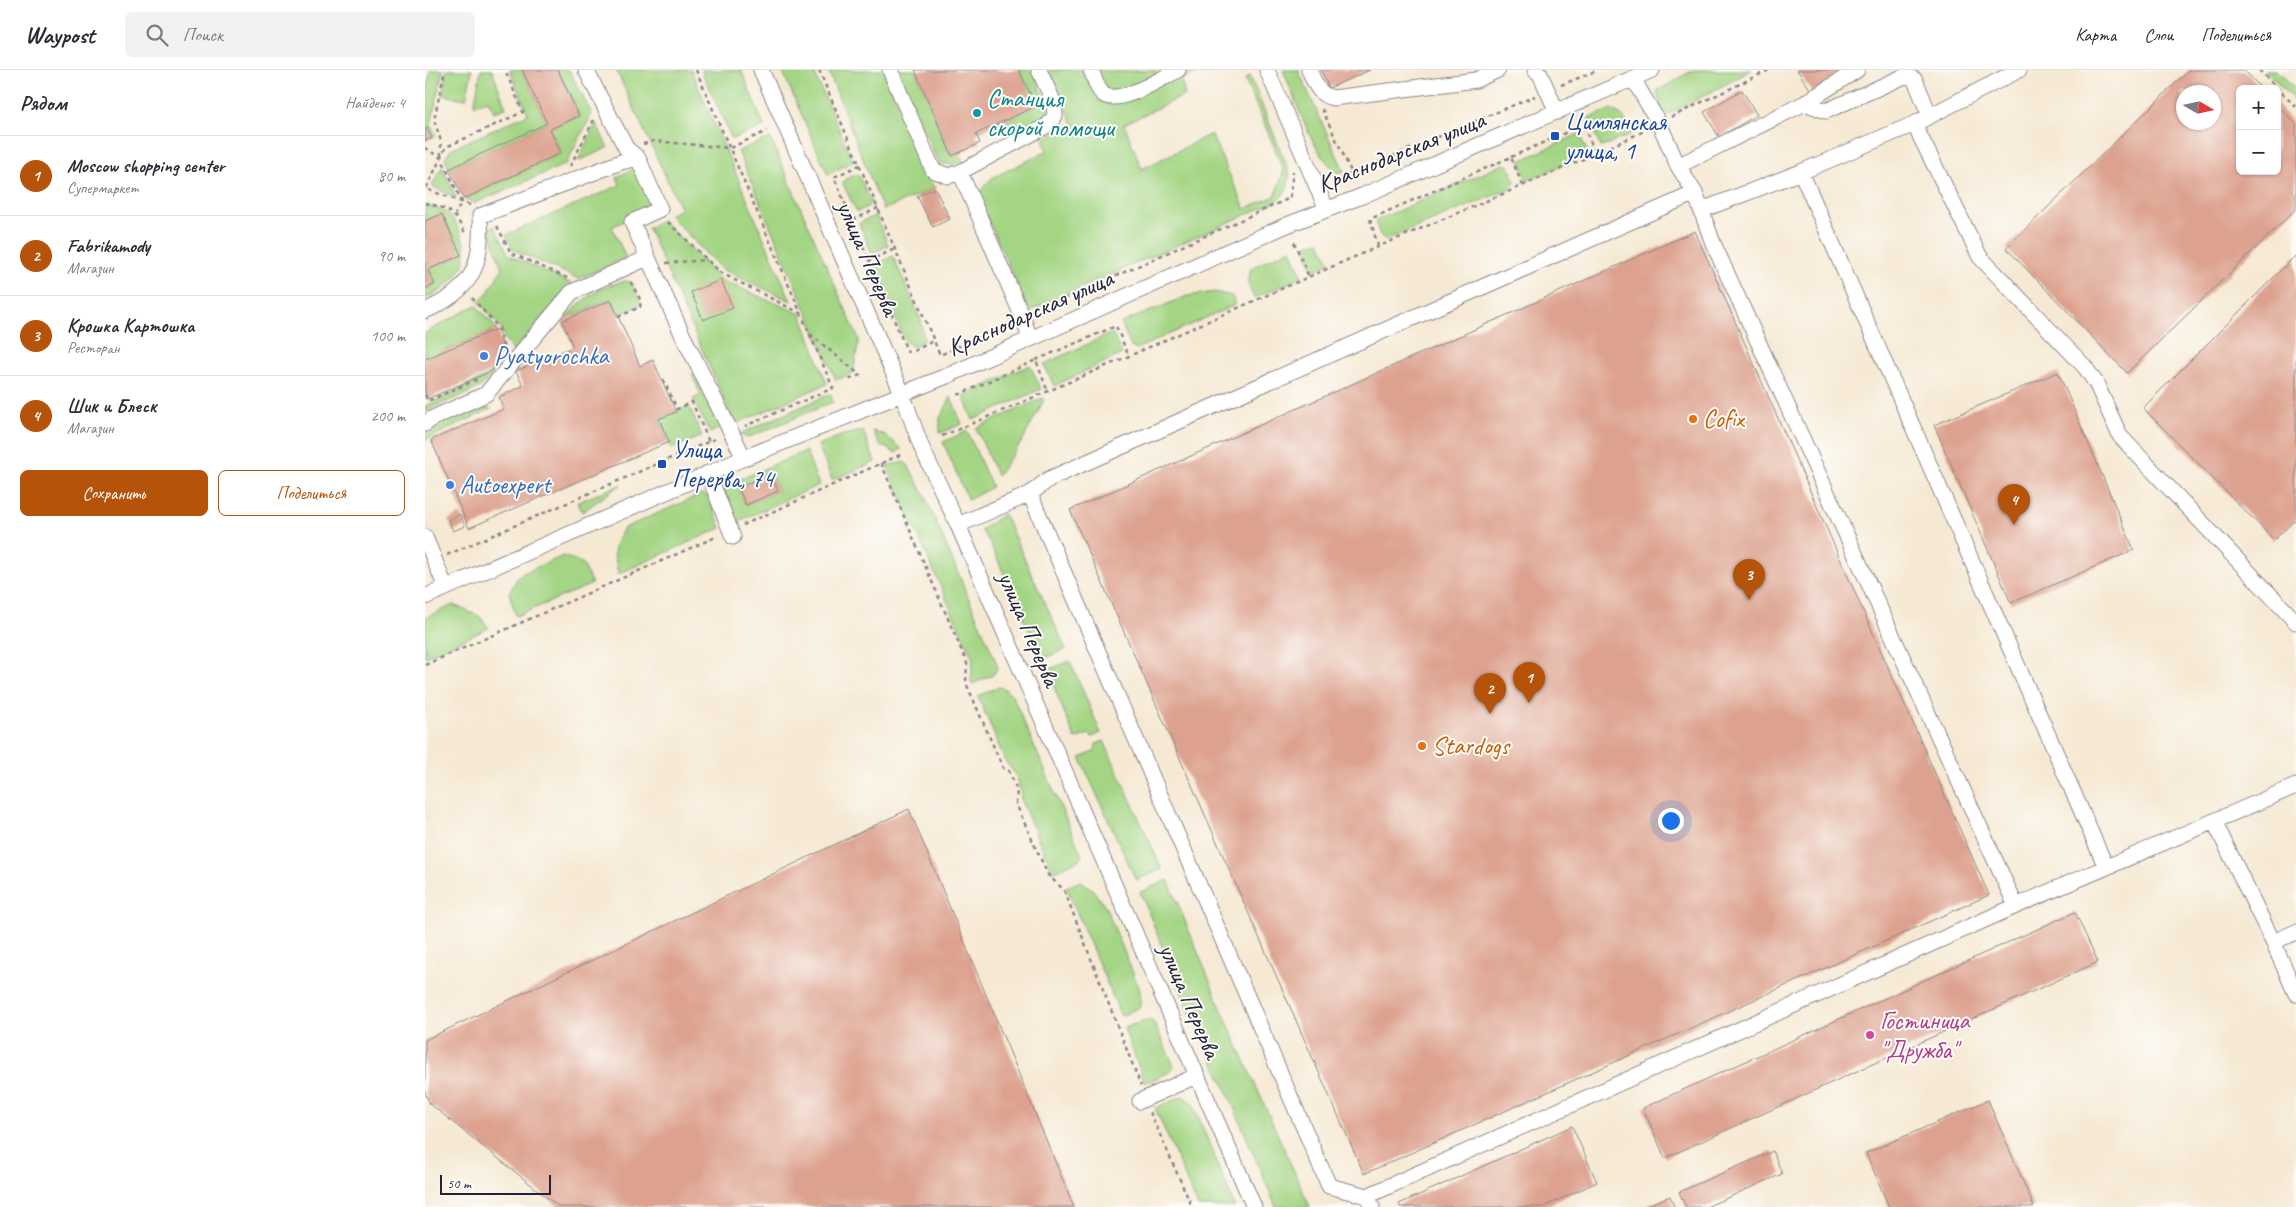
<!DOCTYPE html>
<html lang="ru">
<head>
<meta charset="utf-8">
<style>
	body { margin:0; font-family:Caveat,sans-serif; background:#f2f2f3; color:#2b2b33 }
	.controls { position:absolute; right:15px; top:15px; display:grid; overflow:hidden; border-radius:8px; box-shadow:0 1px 4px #0004 }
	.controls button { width:45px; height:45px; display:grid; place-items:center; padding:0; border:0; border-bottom:1px solid #e1e1e2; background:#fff; color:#2b2b33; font:25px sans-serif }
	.compass { position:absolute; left:1751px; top:15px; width:45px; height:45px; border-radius:50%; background:#fff; box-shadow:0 1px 4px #0004; rotate:99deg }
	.scale { position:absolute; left:15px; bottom:12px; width:111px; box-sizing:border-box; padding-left:5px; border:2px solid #22223b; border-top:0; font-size:14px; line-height:18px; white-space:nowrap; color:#22223b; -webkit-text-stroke:4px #fdfcf7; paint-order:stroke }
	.you { position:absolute; left:1245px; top:750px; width:18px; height:18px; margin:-12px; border:4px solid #fff; border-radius:50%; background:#1a73e8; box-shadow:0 0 0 8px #1a73e833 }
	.badge { display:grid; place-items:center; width:32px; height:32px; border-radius:50%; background:#b45309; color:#fff; font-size:16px; font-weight:700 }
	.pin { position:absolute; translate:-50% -41px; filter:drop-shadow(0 1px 2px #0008) }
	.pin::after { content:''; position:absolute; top:26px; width:18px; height:15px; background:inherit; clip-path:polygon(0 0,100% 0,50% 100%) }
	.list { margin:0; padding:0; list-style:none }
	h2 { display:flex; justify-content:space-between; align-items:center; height:65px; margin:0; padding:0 20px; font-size:21px }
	h2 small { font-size:16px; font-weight:400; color:#7c7c81 }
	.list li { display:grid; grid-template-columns:32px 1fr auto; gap:15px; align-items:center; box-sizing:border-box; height:80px; padding:0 20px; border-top:1px solid #e1e1e2 }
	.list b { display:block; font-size:19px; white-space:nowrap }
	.list p { margin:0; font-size:16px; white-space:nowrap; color:#7c7c81 }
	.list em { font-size:16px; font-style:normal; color:#7c7c81 }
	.actions { display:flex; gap:10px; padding:15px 20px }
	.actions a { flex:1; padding:11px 0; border:1px solid #b45309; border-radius:8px; text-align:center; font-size:18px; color:#b45309 }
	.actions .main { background:#b45309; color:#fff }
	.icon { flex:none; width:28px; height:28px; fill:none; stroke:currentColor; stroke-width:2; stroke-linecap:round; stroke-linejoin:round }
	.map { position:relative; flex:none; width:1871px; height:1137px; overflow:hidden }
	header { display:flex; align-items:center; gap:30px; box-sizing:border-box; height:70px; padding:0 25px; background:#fff; border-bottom:1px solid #e1e1e2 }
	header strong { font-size:24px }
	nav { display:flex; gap:28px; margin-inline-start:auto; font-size:18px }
	.search { width:350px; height:45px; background:#f2f2f3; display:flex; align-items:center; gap:12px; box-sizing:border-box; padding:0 18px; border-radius:8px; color:#7c7c81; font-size:19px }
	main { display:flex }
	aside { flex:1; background:#fff }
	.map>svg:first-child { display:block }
	.green { fill:#a4d584; stroke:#637c60; fill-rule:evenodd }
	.building { fill:#dda28f; fill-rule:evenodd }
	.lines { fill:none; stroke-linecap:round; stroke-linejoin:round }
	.minor-casing { stroke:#8c8688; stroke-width:17 }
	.path { stroke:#8c8688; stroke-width:2.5; stroke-dasharray:4 4; stroke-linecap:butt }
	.minor { stroke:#fff; stroke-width:15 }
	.culture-dot { fill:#0f9aa8; stroke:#fdfcf7; stroke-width:2 }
	.transit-dot { fill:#1a4fb4; stroke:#fdfcf7; stroke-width:2 }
	.shop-dot { fill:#3f7fe0; stroke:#fdfcf7; stroke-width:2 }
	.food-dot { fill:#e8710a; stroke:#fdfcf7; stroke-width:2 }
	.hotel-dot { fill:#d1479c; stroke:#fdfcf7; stroke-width:2 }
	.labels { text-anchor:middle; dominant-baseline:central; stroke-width:4; stroke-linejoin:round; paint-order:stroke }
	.culture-label { font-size:25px; fill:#0d838f; stroke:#fdfcf7; text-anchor:start }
	.transit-label { font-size:25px; fill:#164399; stroke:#fdfcf7; text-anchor:start }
	.street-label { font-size:25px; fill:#22223b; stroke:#fdfcf7 }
	.shop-label { font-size:25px; fill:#366cbe; stroke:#fdfcf7; text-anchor:start }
	.food-label { font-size:25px; fill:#c56008; stroke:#fdfcf7; text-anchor:start }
	.hotel-label { font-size:25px; fill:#b23c85; stroke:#fdfcf7; text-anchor:start }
</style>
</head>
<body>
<header>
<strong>Waypost</strong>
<div class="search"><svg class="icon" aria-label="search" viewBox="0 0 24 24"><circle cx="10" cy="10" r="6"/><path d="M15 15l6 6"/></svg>Поиск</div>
<nav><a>Карта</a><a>Слои</a><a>Поделиться</a></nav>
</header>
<main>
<aside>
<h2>Рядом<small>Найдено: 4</small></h2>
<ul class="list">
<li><span class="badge">1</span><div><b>Moscow shopping center</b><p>Супермаркет</p></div><em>80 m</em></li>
<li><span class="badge">2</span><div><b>Fabrikamody</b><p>Магазин</p></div><em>90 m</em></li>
<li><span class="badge">3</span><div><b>Крошка Картошка</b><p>Ресторан</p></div><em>100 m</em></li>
<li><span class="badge">4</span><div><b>Шик и Блеск</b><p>Магазин</p></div><em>200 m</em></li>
</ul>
<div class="actions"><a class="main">Сохранить</a><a>Поделиться</a></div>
</aside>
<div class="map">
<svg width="1871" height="1137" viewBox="0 0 1871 1137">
	<rect width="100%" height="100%" fill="#fdfcf7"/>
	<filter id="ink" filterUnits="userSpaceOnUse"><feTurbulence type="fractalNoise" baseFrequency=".02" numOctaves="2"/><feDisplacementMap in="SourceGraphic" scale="10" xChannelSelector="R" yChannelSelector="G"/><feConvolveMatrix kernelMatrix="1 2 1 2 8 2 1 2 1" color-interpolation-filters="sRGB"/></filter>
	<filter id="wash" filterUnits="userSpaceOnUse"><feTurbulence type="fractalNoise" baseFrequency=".0096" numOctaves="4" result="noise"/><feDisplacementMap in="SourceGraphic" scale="20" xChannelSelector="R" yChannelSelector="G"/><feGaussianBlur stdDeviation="1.12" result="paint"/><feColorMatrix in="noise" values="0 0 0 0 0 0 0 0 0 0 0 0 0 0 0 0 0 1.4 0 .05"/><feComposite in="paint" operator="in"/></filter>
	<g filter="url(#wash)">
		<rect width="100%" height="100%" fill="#f6e9d4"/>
		<path class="green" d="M6 0H18L6 55 11 66 7 68 2 58 0 59V28Z
			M22 0H47L41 29 17 25Z
			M56 0H67L81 38 69 42 63 30 49 36Z
			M85 0H97L122 53 24 99 20 89 26 79 103 44Z
			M133 0H144L167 44 141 94 50 133 39 129 136 83 125 59 154 46Z
			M191 0H266L366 231 296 199 244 145 256 139Z
			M276 0H316L339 56 307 69Z
			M357 0H388L428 91 403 105Z
			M403 0H459L506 113 510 118 458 140Z
			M472 0H490L527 86 534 83 538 91C529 95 524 95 514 93L510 86Z
			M594 0H608L624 41C617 53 603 62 588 63L581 50 610 36Z
			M624 0H662L675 30 733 15 765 0H777L756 10 760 25 699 54 717 99 786 64 820 139 850 126 859 100 820 9 825 6 864 101C865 114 862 122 852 131L604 241 552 125 567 108 622 81 618 69 648 54Z
			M671 0 694 2 730 0 732 4 694 22 682 20Z
			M858 0H873L919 101 912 103C884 78 873 34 858 0Z
			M1268 0H1327L1237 48 1232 21Z
			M1840 0H1852L1871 19V32Z
			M1186 39 1198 46 1207 64 1176 77 1163 49Z
			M171 53 183 78 153 91Z
			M1154 64 1163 83 1102 111 1095 91Z
			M345 68 434 270 428 303 411 310 313 81Z
			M1079 94 1084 96 1090 112 1086 118 961 170 955 165 950 151Z
			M17 96 31 128 7 116Z
			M210 98 226 137 187 157 201 188 154 209 89 180 81 165 195 115 192 107Z
			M431 104 434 106 446 132 444 136 432 142 418 114 419 110Z
			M0 135C22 141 25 141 35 162 50 194 29 215 0 229V219L10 214 3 200 36 185 17 144 0 151Z
			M451 145 463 175 447 184 434 153Z
			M237 150 296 210 376 244 402 314 310 354 223 158Z
			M69 156 84 185 147 214 88 281 82 274 75 256 54 232 62 224 77 199 64 158Z
			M894 171 905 193 888 201 880 176Z
			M866 179 877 207 829 228 823 214 826 198Z
			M468 186 496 250 499 270 488 277 480 271 449 196Z
			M202 211 207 213 215 231 214 236 193 245 186 229 140 248C156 230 177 214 202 211Z
			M790 222 807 226 810 235 711 279 706 277 696 253 762 226Z
			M51 235 72 259 0 289V263Z
			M687 263 697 284 629 316 619 294Z
			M605 295 616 319 548 350 538 326Z
			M271 301 297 357 285 363 268 329 276 325 267 304Z
			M66 304C61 323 14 330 0 343V336Z
			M405 324 408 332 322 368 315 364Z
			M526 327 537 354 515 363V348Z
			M618 328V332L596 373 572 406 551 358Z
			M51 335 66 339 0 370V362L9 354Z
			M264 336 277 366 247 379 234 349Z
			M438 361 450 392 407 410 393 375 418 365Z
			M448 361 460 365 477 379 470 383 454 374Z
			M542 361 567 417 543 430 518 372Z
			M381 381 394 415 312 452 297 417ZM345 404 353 421 321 435 313 418Z
			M479 392 483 395 499 424 572 594V599L568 605 547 614 546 611 548 589 462 396Z
			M197 414 157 442 153 432Z
			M277 424 284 427 296 458 193 504 189 482 191 473 199 458Z
			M579 444 641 579 617 589 565 473 556 460Z
			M138 486 157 493 167 514 91 546 84 523 94 505Z
			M28 535 54 546 64 558 0 587V548Z
			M645 591 676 663 667 667 664 664 650 669 622 600Z
			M574 617 580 619 588 627 657 786 654 790 628 802 596 731C596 716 592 703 581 693L553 626Z
			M679 671 737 799 711 810 655 688 670 681 671 674Z
			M743 810 796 938 885 1137H851L802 1021 761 934 715 822Z
			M656 811 668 820 681 838 715 920V937L696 946 641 817Z
			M724 949 729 953 749 996 745 1002 720 1013 699 958Z
			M758 1026 768 1034 810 1137H773L730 1038Z"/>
		<g id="blocks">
			<path class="building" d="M97 0H133L154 46 125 59 136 83 39 129 24 99 122 53Z
				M490 0H594L611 36 551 64 555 73 527 86Z
				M896 0H945L904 18Z
				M1372 0H1425L1390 26Z
				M1764 0H1819L1837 19H1815V101H1852V35L1871 54V139L1702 303 1581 178ZM1758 22H1788V52H1758Z
				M1317 20 1332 45 1294 67 1279 42Z
				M2 58 7 68 0 71V59Z
				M510 118 525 149 508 157 492 126Z
				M17 144 36 185 3 200 10 214 0 219V151Z
				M1270 161 1564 825 939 1104 645 440Z
				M1871 185V449L1849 470 1718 338Z
				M296 210 308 238 278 250 266 222Z
				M186 230 215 296 228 290 251 342 234 349 244 372 44 458 6 370 79 339 74 327 98 316 91 301 148 277 137 251Z
				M72 259 77 274 67 301 2 329 0 323V289Z
				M1633 302 1709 480 1586 533 1509 355Z
				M345 403 353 421 321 435 313 418Z
				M35 444 40 456 28 461 23 450Z
				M484 739 649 1137H134L5 1034 0 1023V970Z
				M1650 842 1673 892 1240 1088 1218 1038Z
				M1563 1030 1609 1137H1464L1441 1083Z
				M1147 1056 1172 1112 1118 1137H975L974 1134Z
				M1348 1081 1357 1104 1281 1137H1261L1254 1122Z
				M1245 1126 1249 1137H1218Z"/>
		</g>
	</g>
	<g filter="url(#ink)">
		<use href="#blocks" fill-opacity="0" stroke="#8c8688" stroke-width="1"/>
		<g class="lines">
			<defs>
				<path id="minor" d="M161 0 201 78 213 88
					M336 0 477 323 496 376 533 455 829 1137
					M465 0 508 100 523 106 535 102 623 55 630 46 629 33 614 0
					M666 0C669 7 672 20 679 25 695 35 737 8 753 0
					M842 0 901 138
					M884 0C890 13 893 25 908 28L1051 10 1073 0
					M1110 0 1115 4 1132 42
					M1208 9 1234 53 1253 96 1270 123 1288 173 1591 836
					M1380 33 1401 41 1482 5 1490 10 1505 46
					M1489 54 1555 187 1660 297 1671 313 1695 366 1871 552
					M1253 96 1380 33 1432 0
					M535 102 598 248 605 269
					M1376 102 1681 797
					M1277 140 1376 102 1489 54 1594 0
					M0 241C47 220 58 196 55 146L196 92 213 88 235 139 207 152 258 266 319 388
					M0 354 8 348 61 324 147 222 222 188
					M283 403 308 467
					M605 424 904 1116 942 1126
					M533 455 605 424 624 409 1270 123
					M0 467 21 518
					M0 527 319 388 524 305 862 155 937 126 1227 0
					M1789 751 1848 872 1871 924
					M1848 872 1871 862
					M715 1031 771 1006
					M947 1137 942 1126 1591 836 1871 716"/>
			</defs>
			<use href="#minor" class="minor-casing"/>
			<path class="path" d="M271 0 408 318 320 356
				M394 0 515 285 584 254
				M1834 0 1871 37
				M1136 15 1173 0
				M897 39 930 110
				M1246 47 1344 0
				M218 74 229 71 305 78 342 61
				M0 78 16 88 37 132 30 144
				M16 86V71L9 50 20 0
				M1086 87 1158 55 1171 84
				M435 95 409 107 483 283
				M145 96 170 48
				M916 108 1110 26
				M0 133C25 139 28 140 40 163
				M45 135 1 119 21 77 98 42 80 0
				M428 150 453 138
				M243 152 296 203 375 243
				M72 156 86 183 142 208
				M869 172 884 207
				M953 176 945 149 1086 87 1098 117
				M443 191 470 179
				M241 193 282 190
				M47 228 74 258 79 279
				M610 242 865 128 868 101
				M193 247 215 237 216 231 205 211
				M385 264 435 305 423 310
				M489 281 508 271
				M611 290 691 256 704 287
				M238 309 252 339 267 332 284 372
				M0 325 3 331 53 309
				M533 325 611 290 623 322
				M517 366C655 309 791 247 927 188 1026 145 1125 106 1221 60
				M456 393 542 593 541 613 578 698 584 701 592 720 591 734 623 805 639 820 716 1016
				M318 455 477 384
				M22 485 292 368
				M0 595 293 466
				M725 1042 767 1137"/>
			<use href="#minor" class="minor"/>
		</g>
	</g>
	<circle class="culture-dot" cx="552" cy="43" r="5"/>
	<g class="transit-dot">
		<rect x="1125" y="61" width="10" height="10" rx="2.5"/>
		<rect x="232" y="389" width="10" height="10" rx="2.5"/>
	</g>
	<g class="shop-dot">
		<circle cx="59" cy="286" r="5"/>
		<circle cx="25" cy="415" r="5"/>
	</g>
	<g class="food-dot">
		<circle cx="1268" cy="349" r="5"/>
		<circle cx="997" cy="676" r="5"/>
	</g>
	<circle class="hotel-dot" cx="1445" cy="965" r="5"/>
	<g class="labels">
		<g class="culture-label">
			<text x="562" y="29">Станция<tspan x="562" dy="29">скорой помощи</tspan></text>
		</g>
		<g class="transit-label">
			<text x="1140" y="52">Цимлянская<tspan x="1140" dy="29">улица, 1</tspan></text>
			<text x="247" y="380">Улица<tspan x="247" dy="29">Перерва, 74</tspan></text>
		</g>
		<g class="street-label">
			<text transform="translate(976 82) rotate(-22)">Краснодарская улица</text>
			<text transform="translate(443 188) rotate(67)">улица Перерва</text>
			<text transform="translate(605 243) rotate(-24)">Краснодарская улица</text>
			<text transform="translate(604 559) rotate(67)">улица Перерва</text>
			<text transform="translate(765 931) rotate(67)">улица Перерва</text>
		</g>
		<g class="shop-label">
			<text x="69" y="286">Pyatyorochka</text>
			<text x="35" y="415">Autoexpert</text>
		</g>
		<g class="food-label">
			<text x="1278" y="349">Cofix</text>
			<text x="1007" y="676">Stardogs</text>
		</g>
		<g class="hotel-label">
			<text x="1455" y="951">Гостиница<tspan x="1455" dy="29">"Дружба"</tspan></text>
		</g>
	</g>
</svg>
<div class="controls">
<button>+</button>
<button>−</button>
</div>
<svg class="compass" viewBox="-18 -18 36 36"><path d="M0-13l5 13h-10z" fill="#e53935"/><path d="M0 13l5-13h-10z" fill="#7c7c81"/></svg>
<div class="scale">50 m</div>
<div class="you"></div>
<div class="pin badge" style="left:1104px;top:633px">1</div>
<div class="pin badge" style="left:1065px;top:644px">2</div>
<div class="pin badge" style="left:1324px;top:530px">3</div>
<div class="pin badge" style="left:1589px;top:455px">4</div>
</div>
</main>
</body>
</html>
